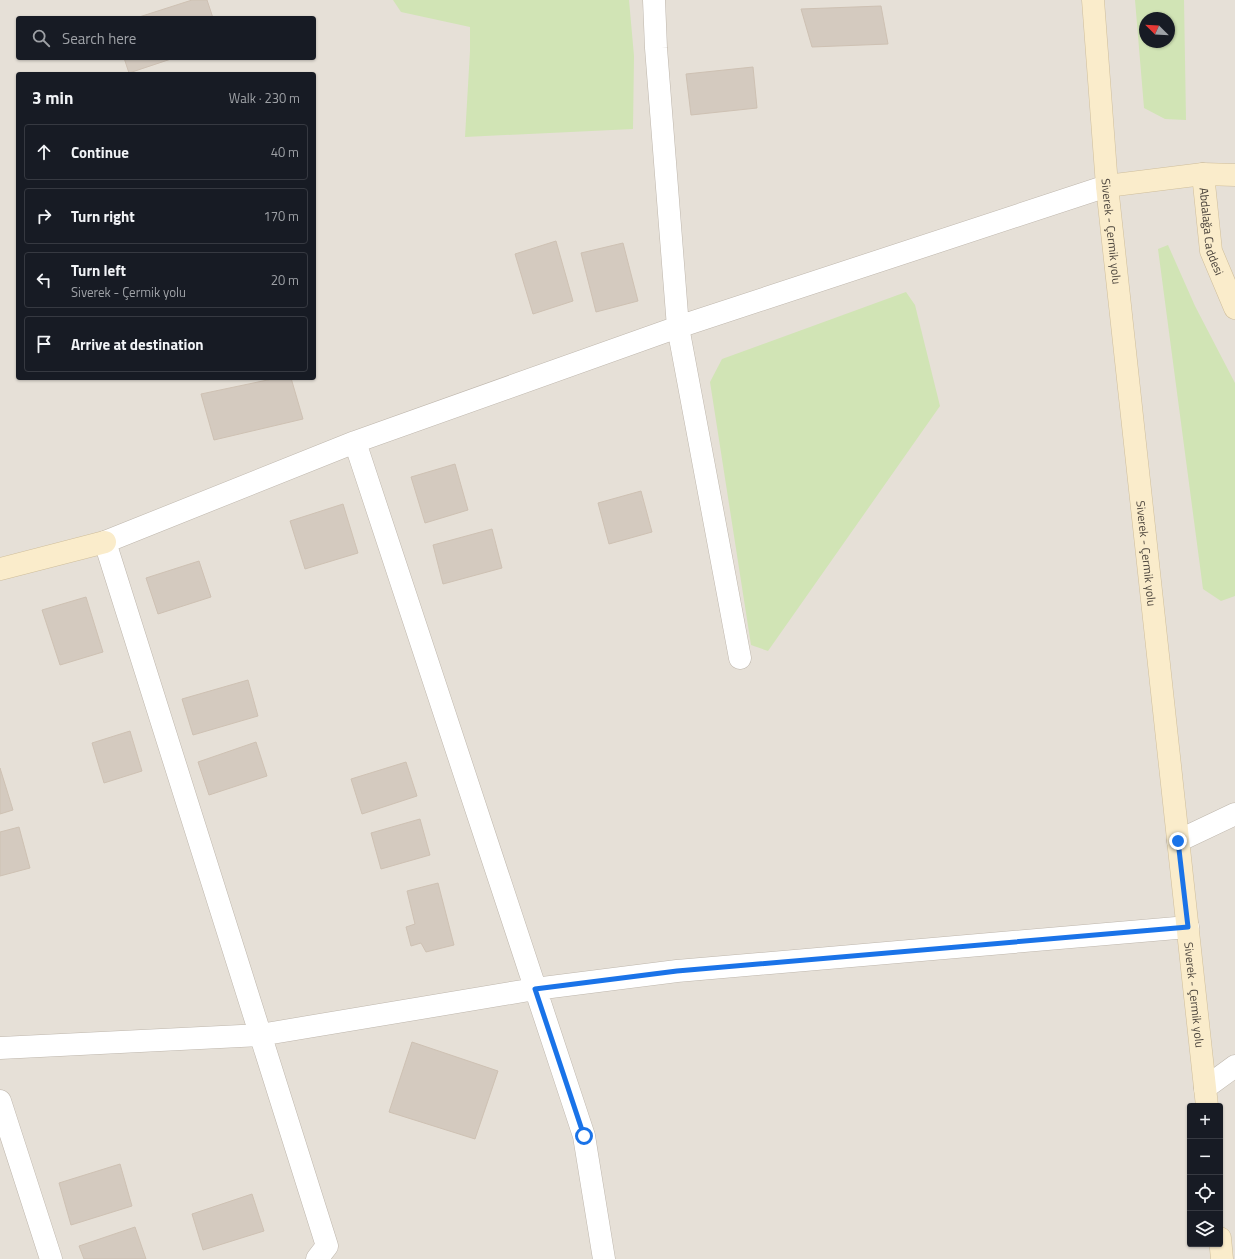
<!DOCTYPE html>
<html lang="en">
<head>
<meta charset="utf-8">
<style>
	body { margin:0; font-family:"Titillium Web",sans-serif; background:#20242c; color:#f1f3f6 }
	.controls { position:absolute; right:12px; bottom:12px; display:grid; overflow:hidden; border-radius:4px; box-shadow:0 1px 3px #0004 }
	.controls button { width:36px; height:36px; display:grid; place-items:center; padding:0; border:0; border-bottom:1px solid #363941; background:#171b24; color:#f1f3f6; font:20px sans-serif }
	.compass { position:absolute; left:1139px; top:12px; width:36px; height:36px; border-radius:50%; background:#171b24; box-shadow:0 1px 3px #0004; rotate:294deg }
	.stop { position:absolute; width:12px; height:12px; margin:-9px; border:3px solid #1a73e8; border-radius:50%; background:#fff }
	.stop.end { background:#1a73e8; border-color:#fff; box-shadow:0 1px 4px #0008 }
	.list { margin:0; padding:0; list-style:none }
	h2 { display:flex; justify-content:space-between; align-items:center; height:52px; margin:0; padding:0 16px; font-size:17px }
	h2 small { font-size:13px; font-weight:400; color:#9ea1a6 }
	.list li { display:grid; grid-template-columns:26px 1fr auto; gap:12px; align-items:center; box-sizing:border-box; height:56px; margin:0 8px 8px; padding:0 8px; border:1px solid #363941; border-radius:4px }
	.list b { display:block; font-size:15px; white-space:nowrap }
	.list p { margin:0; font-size:13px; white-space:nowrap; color:#9ea1a6 }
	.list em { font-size:13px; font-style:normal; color:#9ea1a6 }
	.icon { flex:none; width:22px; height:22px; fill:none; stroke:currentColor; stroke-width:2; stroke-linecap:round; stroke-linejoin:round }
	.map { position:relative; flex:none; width:1235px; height:1259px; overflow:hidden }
	.search { position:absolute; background:#171b24; box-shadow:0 1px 3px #0004; left:16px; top:16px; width:300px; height:44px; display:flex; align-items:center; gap:10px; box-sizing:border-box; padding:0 14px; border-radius:4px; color:#9ea1a6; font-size:15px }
	.panel { position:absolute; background:#171b24; box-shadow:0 1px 3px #0004; left:16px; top:72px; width:300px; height:308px; border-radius:4px }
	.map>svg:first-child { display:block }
	.residential { fill:#e6e0d7; fill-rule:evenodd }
	.green { fill:#d1e4b5; fill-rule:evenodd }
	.building { fill:#d4cabf; stroke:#cec1b3 }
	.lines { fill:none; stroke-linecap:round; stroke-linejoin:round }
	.street-casing { stroke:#beb6ac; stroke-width:23 }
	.secondary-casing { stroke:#cfbe9b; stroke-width:23 }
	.street { stroke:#fff; stroke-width:22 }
	.secondary { stroke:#faeccb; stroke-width:22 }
	.route { stroke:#1a73e8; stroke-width:5 }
	.labels { text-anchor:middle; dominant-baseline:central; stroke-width:4; stroke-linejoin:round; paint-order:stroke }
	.street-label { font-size:12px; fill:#463f38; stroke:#fff }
</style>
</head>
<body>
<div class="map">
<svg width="1235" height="1259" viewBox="0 0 1235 1259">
	<rect width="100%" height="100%" fill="#f3efe8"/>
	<path class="residential" d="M0 0H1235V1259H0ZM18 18H314V58H18ZM1145 18H1169V42H1145ZM18 74H314V378H18ZM1190 1106H1220V1244H1190Z"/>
	<path class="green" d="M393 0H629L634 56 633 129 465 137 470 51V27L401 12Z
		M1135 0H1184L1186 120 1165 119 1144 108ZM1145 18H1169V42H1145Z
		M1168 245 1195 306 1235 383V596L1221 601 1203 589 1158 249Z
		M906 292 915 305 940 406 768 651 751 645 710 382 722 359Z"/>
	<path class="building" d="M192 0H207L213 18H136Z
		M881 6 888 44 812 47 801 9Z
		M124 58H174L129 73Z
		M753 67 757 108 691 115 686 74Z
		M556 241 573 301 533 314 515 254Z
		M623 243 638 301 596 312 581 253Z
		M277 378H291L303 419 214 440 201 394Z
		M455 464 468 510 425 523 411 477Z
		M641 491 652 532 609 544 598 503Z
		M343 504 358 553 305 569 290 521Z
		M492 529 502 568 443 584 433 545Z
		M199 561 211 597 158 614 146 578Z
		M86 597 103 652 60 665 42 610Z
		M248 680 258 716 193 735 182 699Z
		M130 731 142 771 104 783 92 743Z
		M256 742 267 776 209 795 198 762Z
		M406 762 417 796 362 814 351 779Z
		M0 768 13 810 0 814Z
		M420 819 430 855 381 869 371 833Z
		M19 827 30 868 0 876V832Z
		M438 883 454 945 426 952 421 943 411 946 406 927 415 924 407 891Z
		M412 1042 498 1071 475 1139 389 1112Z
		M120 1164 132 1206 71 1225 59 1183Z
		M252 1194 264 1231 203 1250 192 1214Z
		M135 1227 146 1259H84L79 1246Z"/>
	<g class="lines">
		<defs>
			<path id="street" d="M654 0 656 48 678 327 740 658
				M355 442 584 1136 604 1259
				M1178 841 1235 814
				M0 1048 260 1035 535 989 677 971 1188 927
				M1205 1088 1235 1066
				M0 1101 51 1259
				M317 1259 327 1246 105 542 355 442 678 327 1107 186"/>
			<g id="secondary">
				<path id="s1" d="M1093 0 1107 186 1207 1106"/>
				<path id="s2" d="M1203 174 1211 251 1235 308"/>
				<path d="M1107 186 1203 174 1235 175"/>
				<path d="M0 569 105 542"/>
				<path d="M1220 1238 1222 1259"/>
			</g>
		</defs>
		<use href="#street" class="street-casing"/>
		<use href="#secondary" class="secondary-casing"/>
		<use href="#street" class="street"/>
		<use href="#secondary" class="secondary"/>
	</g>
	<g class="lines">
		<path class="route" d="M584 1136 535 989 677 971 1188 927 1178 841"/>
	</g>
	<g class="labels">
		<g class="street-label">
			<text stroke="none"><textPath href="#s2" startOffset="58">Abdalağa Caddesi</textPath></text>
			<text stroke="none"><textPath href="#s1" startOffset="232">Siverek - Çermik yolu</textPath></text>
			<text stroke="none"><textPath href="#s1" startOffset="556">Siverek - Çermik yolu</textPath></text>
			<text stroke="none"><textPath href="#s1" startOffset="1000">Siverek - Çermik yolu</textPath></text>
		</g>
	</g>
</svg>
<div class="controls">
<button>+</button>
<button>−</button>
<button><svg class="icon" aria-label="locate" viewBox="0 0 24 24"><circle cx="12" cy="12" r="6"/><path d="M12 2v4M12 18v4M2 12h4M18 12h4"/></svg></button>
<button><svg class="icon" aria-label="layers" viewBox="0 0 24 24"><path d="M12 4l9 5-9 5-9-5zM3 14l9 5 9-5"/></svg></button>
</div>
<svg class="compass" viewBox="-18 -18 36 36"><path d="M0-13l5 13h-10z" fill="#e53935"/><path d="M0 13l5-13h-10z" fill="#9ea1a6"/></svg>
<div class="stop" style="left:584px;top:1136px"></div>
<div class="stop end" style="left:1178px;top:841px"></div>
<div class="search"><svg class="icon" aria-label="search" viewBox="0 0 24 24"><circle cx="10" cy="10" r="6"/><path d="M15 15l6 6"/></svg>Search here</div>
<section class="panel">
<h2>3 min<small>Walk · 230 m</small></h2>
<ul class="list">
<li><svg class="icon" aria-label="ahead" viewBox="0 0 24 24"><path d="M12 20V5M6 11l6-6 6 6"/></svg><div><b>Continue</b></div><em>40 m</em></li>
<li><svg class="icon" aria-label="right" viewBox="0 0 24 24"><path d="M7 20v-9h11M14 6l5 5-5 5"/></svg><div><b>Turn right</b></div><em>170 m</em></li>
<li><svg class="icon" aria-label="left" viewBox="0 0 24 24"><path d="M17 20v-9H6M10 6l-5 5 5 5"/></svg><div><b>Turn left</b><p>Siverek - Çermik yolu</p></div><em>20 m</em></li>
<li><svg class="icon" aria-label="arrive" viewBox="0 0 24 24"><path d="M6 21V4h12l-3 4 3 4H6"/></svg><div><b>Arrive at destination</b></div></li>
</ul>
</section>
</div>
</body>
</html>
